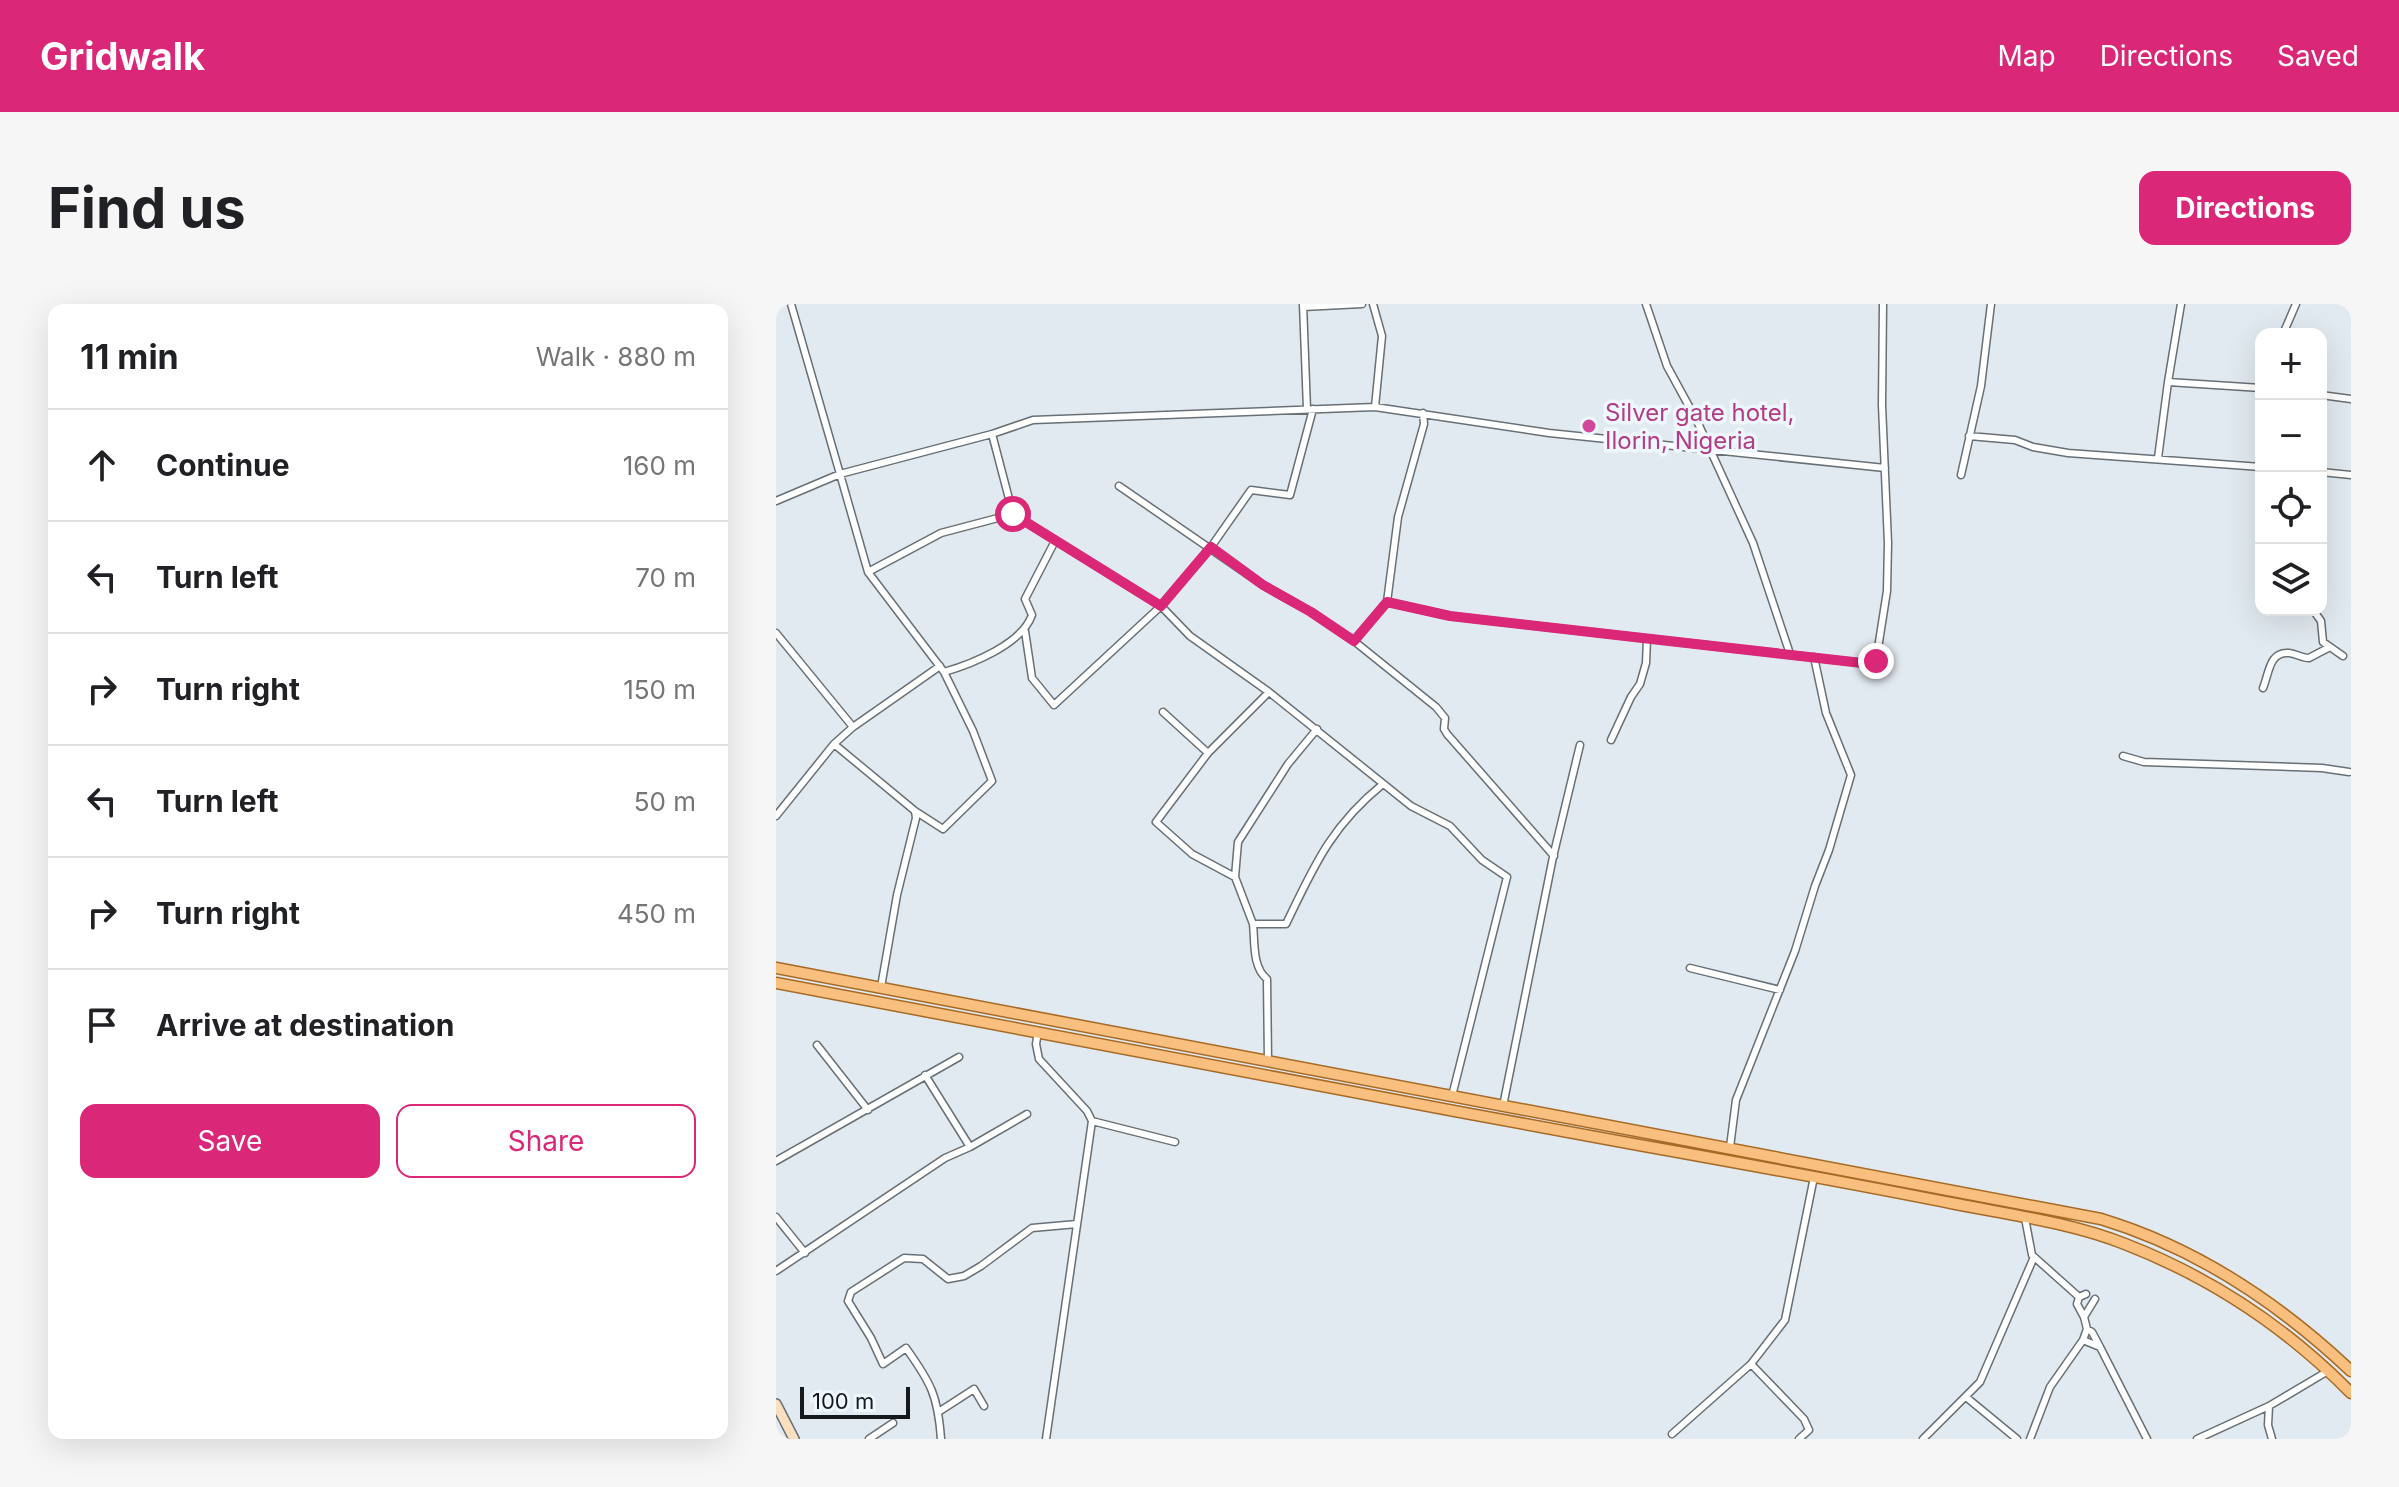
<!DOCTYPE html>
<html lang="en">
<head>
<meta charset="utf-8">
<style>
	body { margin:0; font-family:Inter,sans-serif; background:#f6f6f6; color:#202124 }
	.controls { position:absolute; right:24px; top:24px; display:grid; overflow:hidden; border-radius:16px; box-shadow:0 8px 32px #0002 }
	.controls button { width:72px; height:72px; display:grid; place-items:center; padding:0; border:0; border-bottom:2px solid #e0e0e0; background:#fff; color:#202124; font:40px sans-serif }
	.scale { position:absolute; left:24px; bottom:20px; width:110px; box-sizing:border-box; padding-left:8px; border:4px solid #16191b; border-top:0; font-size:22px; line-height:28px; white-space:nowrap; color:#16191b; -webkit-text-stroke:6px #eff7fe; paint-order:stroke }
	.stop { position:absolute; width:24px; height:24px; margin:-18px; border:6px solid #db2777; border-radius:50%; background:#fff }
	.stop.end { background:#db2777; border-color:#fff; box-shadow:0 2px 8px #0008 }
	.list { margin:0; padding:0; list-style:none }
	h2 { display:flex; justify-content:space-between; align-items:center; height:104px; margin:0; padding:0 32px; font-size:34px }
	h2 small { font-size:26px; font-weight:400; color:#757577 }
	.list li { display:grid; grid-template-columns:52px 1fr auto; gap:24px; align-items:center; box-sizing:border-box; height:112px; padding:0 32px; border-top:2px solid #e0e0e0 }
	.list b { display:block; font-size:30px; white-space:nowrap }
	.list em { font-size:26px; font-style:normal; color:#757577 }
	.actions { display:flex; gap:16px; padding:24px 32px }
	.actions a { flex:1; padding:18px 0; border:2px solid #db2777; border-radius:16px; text-align:center; font-size:28px; color:#db2777 }
	.actions .main { background:#db2777; color:#fff }
	.icon { flex:none; width:44px; height:44px; fill:none; stroke:currentColor; stroke-width:2; stroke-linecap:round; stroke-linejoin:round }
	.map { position:relative; flex:none; width:1575px; height:1135px; overflow:hidden; border-radius:16px }
	header { display:flex; align-items:center; gap:48px; box-sizing:border-box; height:112px; padding:0 40px; background:#db2777; color:#fff }
	header strong { font-size:38px }
	nav { display:flex; gap:44px; margin-inline-start:auto; font-size:28px }
	.intro { display:flex; align-items:center; justify-content:space-between; box-sizing:border-box; height:192px; padding:0 48px }
	h1 { margin:0; font-size:56px }
	.button { padding:20px 36px; border-radius:16px; background:#db2777; color:#fff; font-size:28px; font-weight:700 }
	main { display:flex; gap:48px; padding:0 48px }
	aside { flex:1; background:#fff; border-radius:16px; box-shadow:0 8px 32px #0002 }
	.map>svg:first-child { display:block }
	.lines { fill:none; stroke-linecap:round; stroke-linejoin:round }
	.street-casing { stroke:#686f75; stroke-width:9 }
	.secondary-casing { stroke:#686f75; stroke-width:12 }
	.primary-casing { stroke:#a66a25; stroke-width:13 }
	.street { stroke:#fff; stroke-width:6 }
	.secondary { stroke:#fbdfbf; stroke-width:9 }
	.primary { stroke:#f8bf7f; stroke-width:10 }
	.route { stroke:#db2777; stroke-width:10 }
	.hotel-dot { fill:#d1479c; stroke:#eff7fe; stroke-width:3 }
	.labels { text-anchor:middle; dominant-baseline:central; stroke-width:7; stroke-linejoin:round; paint-order:stroke }
	.hotel-label { font-size:24px; fill:#b23c85; stroke:#eff7fe; text-anchor:start }
</style>
</head>
<body>
<header>
<strong>Gridwalk</strong>
<nav><a>Map</a><a>Directions</a><a>Saved</a></nav>
</header>
<div class="intro"><h1>Find us</h1><a class="button">Directions</a></div>
<main>
<aside>
<h2>11 min<small>Walk · 880 m</small></h2>
<ul class="list">
<li><svg class="icon" aria-label="ahead" viewBox="0 0 24 24"><path d="M12 20V5M6 11l6-6 6 6"/></svg><div><b>Continue</b></div><em>160 m</em></li>
<li><svg class="icon" aria-label="left" viewBox="0 0 24 24"><path d="M17 20v-9H6M10 6l-5 5 5 5"/></svg><div><b>Turn left</b></div><em>70 m</em></li>
<li><svg class="icon" aria-label="right" viewBox="0 0 24 24"><path d="M7 20v-9h11M14 6l5 5-5 5"/></svg><div><b>Turn right</b></div><em>150 m</em></li>
<li><svg class="icon" aria-label="left" viewBox="0 0 24 24"><path d="M17 20v-9H6M10 6l-5 5 5 5"/></svg><div><b>Turn left</b></div><em>50 m</em></li>
<li><svg class="icon" aria-label="right" viewBox="0 0 24 24"><path d="M7 20v-9h11M14 6l5 5-5 5"/></svg><div><b>Turn right</b></div><em>450 m</em></li>
<li><svg class="icon" aria-label="arrive" viewBox="0 0 24 24"><path d="M6 21V4h12l-3 4 3 4H6"/></svg><div><b>Arrive at destination</b></div></li>
</ul>
<div class="actions"><a class="main">Save</a><a>Share</a></div>
</aside>
<div class="map">
<svg width="1575" height="1135" viewBox="0 0 1575 1135">
	<rect width="100%" height="100%" fill="#e2eaf1"/>
	<g class="lines">
		<defs>
			<path id="street" d="M15 0 64 170 216 130 257 116 599 103 773 129 1109 164
				M527 0 531 105
				M597 0 606 32 599 103
				M870 0 891 62 921 117 977 239 1014 350
				M527 3 586 0
				M1507 30 1520 0
				M1392 78 1405 0
				M1545 91 1575 95
				M216 130 237 210 385 302 414 332 493 388 635 502 674 522 706 556 731 573 676 792
				M1193 132 1239 136 1257 143 1292 149 1485 163
				M1382 154 1392 78 1485 84
				M1545 168 1575 171
				M1185 171 1205 82 1215 0
				M343 182 487 281 535 308 578 337 660 403 669 414 668 425 671 430 778 552
				M0 197 64 170 92 268 168 368 197 427 216 477 167 525 139 507
				M92 268 165 229 237 210
				M611 298 674 312 1086 359 1100 357 1111 287 1112 239 1106 101 1107 0
				M1537 306 1545 317 1547 338 1567 352
				M249 327 256 374 278 401 385 302 435 243 475 186 514 191 537 105
				M0 329 77 423
				M578 337 611 298 622 213 648 120 647 109
				M168 368C196 360 246 340 256 311L249 295 279 237
				M1487 384C1493 370 1493 347 1513 349 1521 350 1526 354 1533 354L1552 344
				M493 388 432 449 380 518 416 550 459 573 462 538 512 460 541 425
				M387 408 432 449
				M835 436 855 393 864 380 870 359 871 335
				M58 440 139 507 140 514 121 591 105 683
				M1347 452 1368 458 1546 464 1573 468
				M0 512 58 440 77 423 164 362
				M459 573 477 620H510C538 562 555 522 607 480
				M477 620C479 638 476 663 491 675L492 757
				M914 664 1004 686
				M262 727 260 740 263 755 311 807 316 817 399 838
				M41 741 92 806
				M149 771 194 843
				M727 802 777 553 804 441
				M954 843 960 796 1019 647 1039 582 1053 546 1075 471 1050 409 1038 353
				M0 857 183 753
				M0 913 29 949
				M1249 914 1256 951 1303 993
				M0 967 169 854 194 843 251 810
				M1308 1013 1301 1000 1303 993 1310 990
				M1311 1025 1308 1013 1319 995
				M1324 1043 1371 1135
				M1190 1093 1241 1135
				M1493 1102 1492 1121 1496 1135
				M164 1107 198 1085 208 1102
				M896 1130 975 1060
				M93 1135 117 1119
				M165 1135C162 1092 155 1079 130 1044L107 1060 95 1034 72 997 75 988 128 954 147 955 172 975 188 972 205 962 256 924 301 920
				M270 1135 316 817
				M1023 1135 1033 1126 1028 1115 975 1060 1009 1016 1038 873
				M1147 1135 1204 1078 1258 953
				M1254 1135 1274 1083 1307 1036 1311 1025 1316 1028 1324 1043 1307 1036
				M1421 1135 1493 1102 1552 1067"/>
			<path id="secondary" d="M0 1100 18 1135"/>
			<path id="primary" d="M0 664 1325 915C1421 944 1503 999 1575 1067
				M0 679C288 732 575 789 863 841 969 860 1074 879 1180 900 1236 911 1296 919 1349 940 1434 973 1511 1024 1575 1089"/>
		</defs>
		<use href="#street" class="street-casing"/>
		<use href="#secondary" class="secondary-casing"/>
		<use href="#primary" class="primary-casing"/>
		<use href="#street" class="street"/>
		<use href="#secondary" class="secondary"/>
		<use href="#primary" class="primary"/>
	</g>
	<g class="lines">
		<path class="route" d="M237 210 385 302 435 243 487 281 535 308 578 337 611 298 674 312 1086 359 1100 357"/>
	</g>
	<circle class="hotel-dot" cx="813" cy="122" r="8"/>
	<g class="labels">
		<g class="hotel-label">
			<text x="829" y="108">Silver gate hotel,<tspan x="829" dy="28">Ilorin, Nigeria</tspan></text>
		</g>
	</g>
</svg>
<div class="controls">
<button>+</button>
<button>−</button>
<button><svg class="icon" aria-label="locate" viewBox="0 0 24 24"><circle cx="12" cy="12" r="6"/><path d="M12 2v4M12 18v4M2 12h4M18 12h4"/></svg></button>
<button><svg class="icon" aria-label="layers" viewBox="0 0 24 24"><path d="M12 4l9 5-9 5-9-5zM3 14l9 5 9-5"/></svg></button>
</div>
<div class="scale">100 m</div>
<div class="stop" style="left:237px;top:210px"></div>
<div class="stop end" style="left:1100px;top:357px"></div>
</div>
</main>
</body>
</html>
